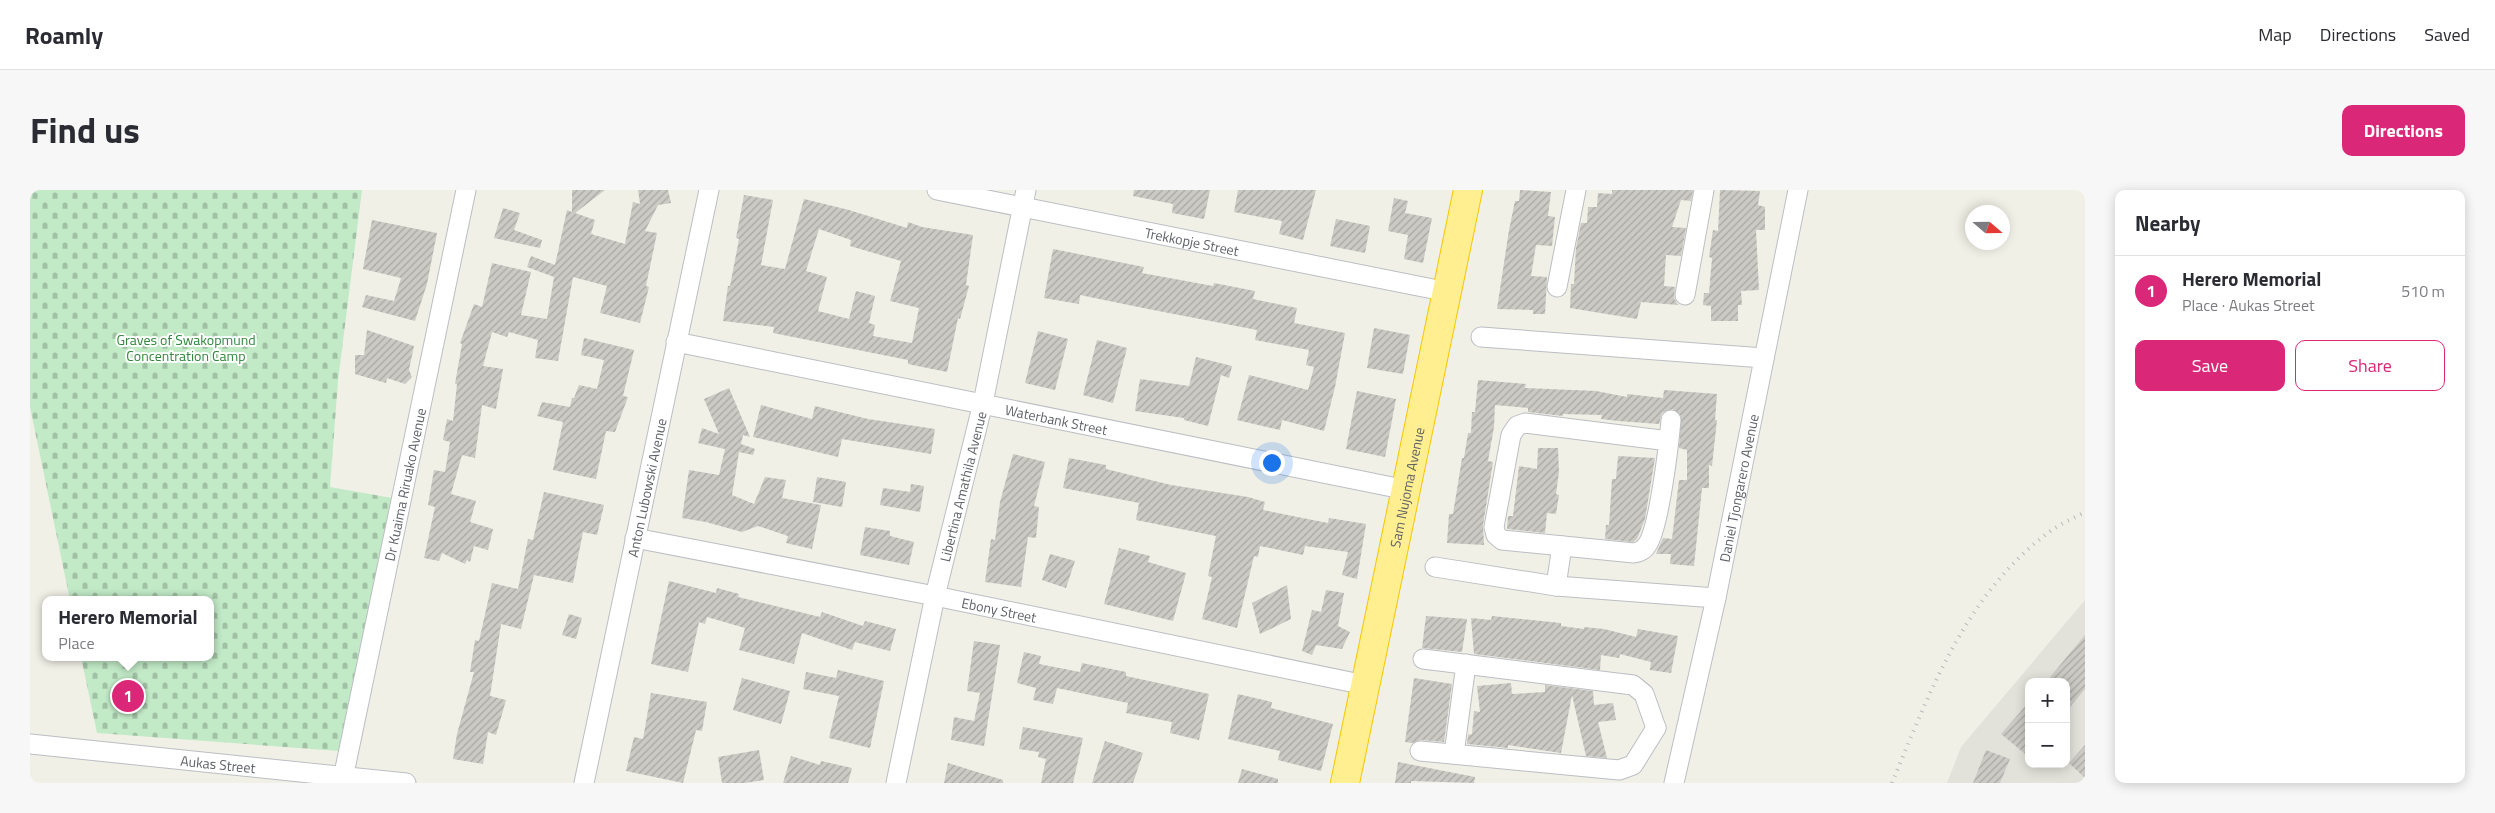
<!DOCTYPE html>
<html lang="en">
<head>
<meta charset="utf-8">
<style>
	body { margin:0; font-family:"Titillium Web",sans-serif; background:#f7f7f7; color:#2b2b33 }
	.controls { position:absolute; right:15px; bottom:15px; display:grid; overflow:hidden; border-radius:10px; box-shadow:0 2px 12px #0003 }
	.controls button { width:45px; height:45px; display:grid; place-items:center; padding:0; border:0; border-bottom:1px solid #e1e1e2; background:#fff; color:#2b2b33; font:25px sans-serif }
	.compass { position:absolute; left:1935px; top:15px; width:45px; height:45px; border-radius:50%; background:#fff; box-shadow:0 2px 12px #0003; rotate:110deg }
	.you { position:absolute; left:1241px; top:272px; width:18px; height:18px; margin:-12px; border:4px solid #fff; border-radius:50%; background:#1a73e8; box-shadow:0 0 0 8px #1a73e833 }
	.badge { display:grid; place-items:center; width:32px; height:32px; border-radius:50%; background:#db2777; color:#fff; font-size:16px; font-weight:700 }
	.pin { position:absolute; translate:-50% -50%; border:2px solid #fff; box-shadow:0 1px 5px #0006 }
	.popup { position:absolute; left:12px; top:406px; width:172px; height:65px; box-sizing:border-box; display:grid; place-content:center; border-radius:10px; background:#fff; filter:drop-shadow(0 1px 4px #0005); font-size:16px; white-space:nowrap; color:#7c7c81 }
	.popup b { font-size:19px; color:#2b2b33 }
	.popup::after { content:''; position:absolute; left:50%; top:100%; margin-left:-10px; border:10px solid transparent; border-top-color:#fff }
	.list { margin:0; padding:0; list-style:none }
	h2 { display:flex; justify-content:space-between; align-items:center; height:65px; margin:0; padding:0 20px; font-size:21px }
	h2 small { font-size:16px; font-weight:400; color:#7c7c81 }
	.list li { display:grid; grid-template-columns:32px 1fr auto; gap:15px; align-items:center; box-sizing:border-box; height:70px; padding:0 20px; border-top:1px solid #e1e1e2 }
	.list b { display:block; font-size:19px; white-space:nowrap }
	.list p { margin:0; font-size:16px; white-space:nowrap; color:#7c7c81 }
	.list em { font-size:16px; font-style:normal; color:#7c7c81 }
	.actions { display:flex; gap:10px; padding:15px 20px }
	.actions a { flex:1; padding:11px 0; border:1px solid #db2777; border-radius:10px; text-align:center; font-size:18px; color:#db2777 }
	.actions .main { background:#db2777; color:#fff }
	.map { position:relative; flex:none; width:2055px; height:593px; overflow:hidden; border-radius:10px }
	header { display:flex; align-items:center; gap:30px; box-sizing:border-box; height:70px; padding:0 25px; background:#fff; border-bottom:1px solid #e1e1e2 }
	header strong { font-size:24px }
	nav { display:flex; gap:28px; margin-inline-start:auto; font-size:18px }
	.intro { display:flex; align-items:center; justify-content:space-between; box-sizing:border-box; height:120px; padding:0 30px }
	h1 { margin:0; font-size:35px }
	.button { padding:12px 22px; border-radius:10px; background:#db2777; color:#fff; font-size:18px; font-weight:700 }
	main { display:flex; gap:30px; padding:0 30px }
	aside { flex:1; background:#fff; border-radius:10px; box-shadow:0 2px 12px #0003 }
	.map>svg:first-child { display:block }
	.industrial { fill:#e2e2db; fill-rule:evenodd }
	.cemetery { fill:url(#cemetery-stones) }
	.building { fill:url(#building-hatch); fill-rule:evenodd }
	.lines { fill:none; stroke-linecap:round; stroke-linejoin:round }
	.minor-casing { stroke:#bbbec3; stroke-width:21 }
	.highway-casing { stroke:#f8c600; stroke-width:30 }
	.minor { stroke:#fff; stroke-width:19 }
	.highway { stroke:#ffef90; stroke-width:28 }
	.rail { stroke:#b8b8b9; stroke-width:4; stroke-dasharray:1 6; stroke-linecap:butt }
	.labels { text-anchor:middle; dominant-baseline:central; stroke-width:4; stroke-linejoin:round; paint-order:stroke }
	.street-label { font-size:14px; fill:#5e6168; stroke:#fff }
	.park-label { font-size:14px; fill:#30863d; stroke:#fff }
</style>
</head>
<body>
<header>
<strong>Roamly</strong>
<nav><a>Map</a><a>Directions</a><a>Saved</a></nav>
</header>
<div class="intro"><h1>Find us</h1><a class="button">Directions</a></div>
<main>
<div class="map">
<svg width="2055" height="593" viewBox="0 0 2055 593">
	<defs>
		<pattern id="cemetery-stones" width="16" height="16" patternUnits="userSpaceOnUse" patternTransform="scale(1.25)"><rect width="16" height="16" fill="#c2eac7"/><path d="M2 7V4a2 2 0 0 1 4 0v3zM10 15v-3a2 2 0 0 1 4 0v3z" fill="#a1c1a5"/></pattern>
		<pattern id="building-hatch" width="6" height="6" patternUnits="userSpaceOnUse" patternTransform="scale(1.25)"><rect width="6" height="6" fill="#cccac4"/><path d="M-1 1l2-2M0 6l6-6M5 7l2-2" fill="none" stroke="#a9a7a3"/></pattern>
	</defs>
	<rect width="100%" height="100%" fill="#f1f0e7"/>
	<path class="industrial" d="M2055 410V593H1917L1931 557ZM1999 492H2036V574H1999Z"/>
	<path class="cemetery" d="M0 0H332L308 191 300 297 362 308 309 561 67 543 51 467H180V410H40L0 217Z"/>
	<path class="building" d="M542 0H575L545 23 565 30 561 44 595 54 603 12 610 14 608 0H638L641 13 628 15 615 41 627 43 616 96 619 97 610 133 570 123 577 96 543 87 528 171 505 168 508 150 479 142 477 147 462 142 453 176 473 179 466 219 452 215 445 268 432 265 421 304 446 311 440 332 463 339 458 360 444 356 440 372 437 370 435 374 412 363 409 371 394 368 405 317 398 315 404 280 415 282 420 252 413 250 417 229 423 231 427 194H425L432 154 430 153 444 114 452 117 462 73 501 82 491 125 517 129 524 87 497 77 501 66 525 75 537 20 542 22Z
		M1104 0H1180L1174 29 1142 23 1143 14 1103 6Z
		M1208 0H1286L1273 50 1249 44 1252 31 1204 22Z
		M1490 0 1521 2 1518 26 1525 27 1522 56 1506 55 1501 86 1517 87 1515 124H1503V120L1467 119 1479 40 1485 11H1489Z
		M1582 0H1663L1661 11 1651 10 1642 37 1656 38 1651 66 1636 65 1634 96 1645 97 1644 108 1648 115 1611 112 1607 129 1540 118 1541 94H1544L1546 58 1551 33H1557L1558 17H1567L1568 3 1582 4Z
		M1690 0 1730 1 1728 15 1735 17V40H1726L1729 100 1711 101 1712 115H1708V131H1681V116L1673 115 1674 103H1679L1682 68 1679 67 1683 40 1688 41Z
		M714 5 743 10 731 75 755 79 774 9 819 20 877 38 878 32 892 37 943 45 936 95 939 96 930 129 928 128 917 182 878 174V170L743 143 744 137 693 131 698 96H700L709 49 706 48ZM789 39 821 50 820 56 871 71 860 111 889 118 882 153 843 146 845 135 839 133 845 106 826 101 819 129 788 121 797 87 776 81Z
		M1364 8 1378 11 1375 23 1402 28 1393 73 1374 69 1378 45 1358 41Z
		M473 18 490 23 484 40 512 50 510 58 464 48Z
		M1306 29 1340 36 1335 63 1300 56Z
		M342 30 407 43 397 94 385 131 332 117 336 105 364 111 371 88 333 79Z
		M1023 59 1114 77 1112 83 1183 96 1184 93 1225 101 1223 109 1267 118 1264 133 1315 143 1305 197 1294 241 1252 230 1250 240 1207 230 1219 185 1278 200 1284 177 1276 175 1279 160 1225 150 1227 140 1118 119 1050 105 1049 114 1014 108Z
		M1344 138 1380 145 1373 184 1337 178Z
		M337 140 384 156 379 180 382 187 375 194 357 188 356 193 325 184V165H334Z
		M1008 141 1038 149 1025 200 995 193Z
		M554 148 604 160 593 206 598 207 585 242 576 241 566 289 523 280 533 232 507 226 512 212 540 217 542 208H544L549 195 567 199 574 170 551 165Z
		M1067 150 1097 158 1083 213 1053 205Z
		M1166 167 1202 176 1199 188 1191 185 1178 236 1154 230V228L1105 221 1110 189 1159 196Z
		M1448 190 1496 194 1495 198 1566 201 1597 207V204L1633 208 1634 200 1687 204 1685 230H1687L1682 276 1679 275V298H1672L1664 376 1640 374 1641 364H1626L1633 348 1642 349 1649 290H1657V260L1649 258 1651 226 1643 219 1632 223 1629 234 1588 231 1571 229 1572 225 1533 224V226L1498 222V218L1465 215 1464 237 1458 271 1463 272 1453 335 1454 355 1417 353 1419 324H1423L1432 268H1434L1438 243H1441L1442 222H1445Z
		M699 198 720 247 713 245 711 254 725 259 723 265 709 262 702 305 724 314 735 287 756 290 752 308 791 315 782 359 756 353 758 346 728 336 712 342 676 332 652 328 659 280 689 285 695 259 668 253 672 238 689 244 674 209Z
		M1327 201 1366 209 1355 267 1316 259Z
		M731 215 782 229 785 216 838 229 905 239 901 264 812 249 808 267 723 247Z
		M1508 258H1528L1529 282 1526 304 1529 305 1526 324 1517 323 1515 343 1477 339 1478 326H1483L1489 276 1507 279Z
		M983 264 1015 272 1004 316 1009 317 1006 348 998 347 991 397 955 392 961 349 965 350 970 312Z
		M1588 266 1625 268 1615 329 1607 349 1603 352 1575 349 1576 335H1579L1582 289H1586Z
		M1039 268 1076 275V279L1141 295 1218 307 1235 312 1233 320 1298 333 1299 328 1336 334 1327 389 1312 385 1318 362 1275 356 1273 365 1230 356 1228 367 1224 366 1207 438 1172 429 1182 387 1178 386 1186 346 1106 330 1109 313 1033 298Z
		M787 287 816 292 812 317 783 312Z
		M881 294 894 296 890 322 850 315 853 298 880 302Z
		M514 302 574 315 567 345 553 342 543 393 504 385 491 439 471 434 460 506 476 510 466 545 458 542 453 574 423 569 427 544 444 482H440L445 450 449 451 462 393 488 399 498 349 503 350Z
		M835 337 860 341V346L884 352 879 375 830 365Z
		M1089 358 1120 366 1118 372 1156 383 1143 431 1074 414Z
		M1020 364 1045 371 1036 398 1012 390Z
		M639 391 686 403 687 398 709 404 708 407 790 427 792 422 833 436 835 431 866 439 860 461 825 452 822 460 772 443 764 474 709 460 715 438 677 427 675 434 669 432 658 482 621 474Z
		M1257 395 1261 429 1230 444 1222 413Z
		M1296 400 1314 403 1308 436 1320 442 1312 459 1286 455 1282 465 1272 461 1282 420 1291 422Z
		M539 424 552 428 546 449 532 445Z
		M1396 426 1437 429 1432 462 1392 458Z
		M1462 426 1531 433V436L1554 439V437L1574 439 1606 447 1608 439 1648 446 1641 483 1620 480 1621 472 1590 464 1589 468 1571 465 1570 480 1444 464 1441 428 1461 430Z
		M2055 445V499L2036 522V492H2016Z
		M944 451 970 455 954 556 921 550 924 527 944 531 950 503 937 501Z
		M994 462 1011 466 1009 474 1050 482 1052 473 1096 482V486L1179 504 1169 550 1140 543 1142 532 1096 523 1098 513 1027 498 1023 514 1003 510 1006 498 987 493Z
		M808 480 854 491 840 558 799 548 809 506 773 499 776 482 806 488Z
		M712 488 760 501 751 534 703 520Z
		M1384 488 1422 494 1414 552 1391 550 1382 553 1375 552Z
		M1481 493 1482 504 1515 502V495L1563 501 1564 515 1583 513 1586 530 1568 532 1577 568 1556 566 1542 505 1531 563 1478 555V558L1437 554 1438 545 1442 544 1444 521 1450 522 1447 496Z
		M621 503 677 512 672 541 666 540 653 593 596 581 604 547 613 549Z
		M1208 504 1242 512 1241 518 1303 534 1291 581 1248 570 1250 561 1198 549Z
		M1999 512V567L1971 544Z
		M993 537 1053 548 1043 593H1011L1016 569 1008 567 1009 562 989 559Z
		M1075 551 1113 563 1103 593H1062Z
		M2055 555V588L2039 573Z
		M729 560 734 590 715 593H692L688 567Z
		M1956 560 1980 569 1970 593H1943Z
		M761 566 790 575 791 571 822 578 818 593H753Z
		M1368 572 1445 587 1444 593 1381 591V593H1365Z
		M918 573 973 590V593H914Z
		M1212 579 1248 589V593H1208Z"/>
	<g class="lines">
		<defs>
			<g id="minor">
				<path id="s1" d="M907 0 1418 102"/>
				<path d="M1527 97 1546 0"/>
				<path d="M1655 105 1674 0"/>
				<path d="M1451 147 1734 168"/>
				<path id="s2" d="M646 152 1377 300"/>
				<path d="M1639 251 1495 233 1487 236 1481 245 1464 337 1466 345 1472 350 1604 363C1610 362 1614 360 1617 355 1629 339 1639 253 1641 230"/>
				<path id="s3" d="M605 348 905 406 1335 495"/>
				<path d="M1405 377 1526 396 1686 408"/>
				<path d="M1526 396 1532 356"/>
				<path d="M1393 469 1603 495 1614 504 1626 538"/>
				<path id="s4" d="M0 554 376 593"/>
				<path d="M1390 561 1589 580 1603 575 1626 538"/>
				<path d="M1424 564 1436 474"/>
				<path id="s5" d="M312 593 436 0"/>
				<path id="s6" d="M554 593 679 0"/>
				<path id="s7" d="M866 593 905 406 953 213 996 0"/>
				<path id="s8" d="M1644 593 1686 408 1768 0"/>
			</g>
			<g id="highway">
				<path id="s9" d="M1315 593 1438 0"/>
			</g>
		</defs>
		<use href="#minor" class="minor-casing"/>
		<use href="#highway" class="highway-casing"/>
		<use href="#minor" class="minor"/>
		<use href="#highway" class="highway"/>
		<path class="rail" d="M1862 593C1900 501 1937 401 2022 340 2032 333 2044 328 2055 322"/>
	</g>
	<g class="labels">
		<g class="street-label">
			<text stroke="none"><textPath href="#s1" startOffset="260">Trekkopje Street</textPath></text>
			<text stroke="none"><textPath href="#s2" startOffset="388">Waterbank Street</textPath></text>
			<text stroke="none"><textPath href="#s5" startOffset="305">Dr Kuaima Riruako Avenue</textPath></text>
			<text stroke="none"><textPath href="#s6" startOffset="302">Anton Lubowski Avenue</textPath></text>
			<text stroke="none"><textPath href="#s7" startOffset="304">Libertina Amathila Avenue</textPath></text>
			<text stroke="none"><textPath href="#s9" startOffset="302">Sam Nujoma Avenue</textPath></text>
			<text stroke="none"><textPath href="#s8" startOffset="302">Daniel Tjongarero Avenue</textPath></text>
			<text stroke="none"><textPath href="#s3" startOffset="371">Ebony Street</textPath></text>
			<text stroke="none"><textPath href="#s4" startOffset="189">Aukas Street</textPath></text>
		</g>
		<g class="park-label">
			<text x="156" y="149">Graves of Swakopmund<tspan x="156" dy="16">Concentration Camp</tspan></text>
		</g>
	</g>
</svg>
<div class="controls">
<button>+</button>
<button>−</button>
</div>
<svg class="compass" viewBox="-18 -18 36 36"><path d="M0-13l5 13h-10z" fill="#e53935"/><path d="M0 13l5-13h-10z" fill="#7c7c81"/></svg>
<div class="you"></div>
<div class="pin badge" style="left:98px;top:506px">1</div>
<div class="popup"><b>Herero Memorial</b>Place</div>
</div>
<aside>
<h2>Nearby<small></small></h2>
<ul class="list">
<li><span class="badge">1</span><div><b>Herero Memorial</b><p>Place · Aukas Street</p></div><em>510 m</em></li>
</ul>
<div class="actions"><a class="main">Save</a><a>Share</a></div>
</aside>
</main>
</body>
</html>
